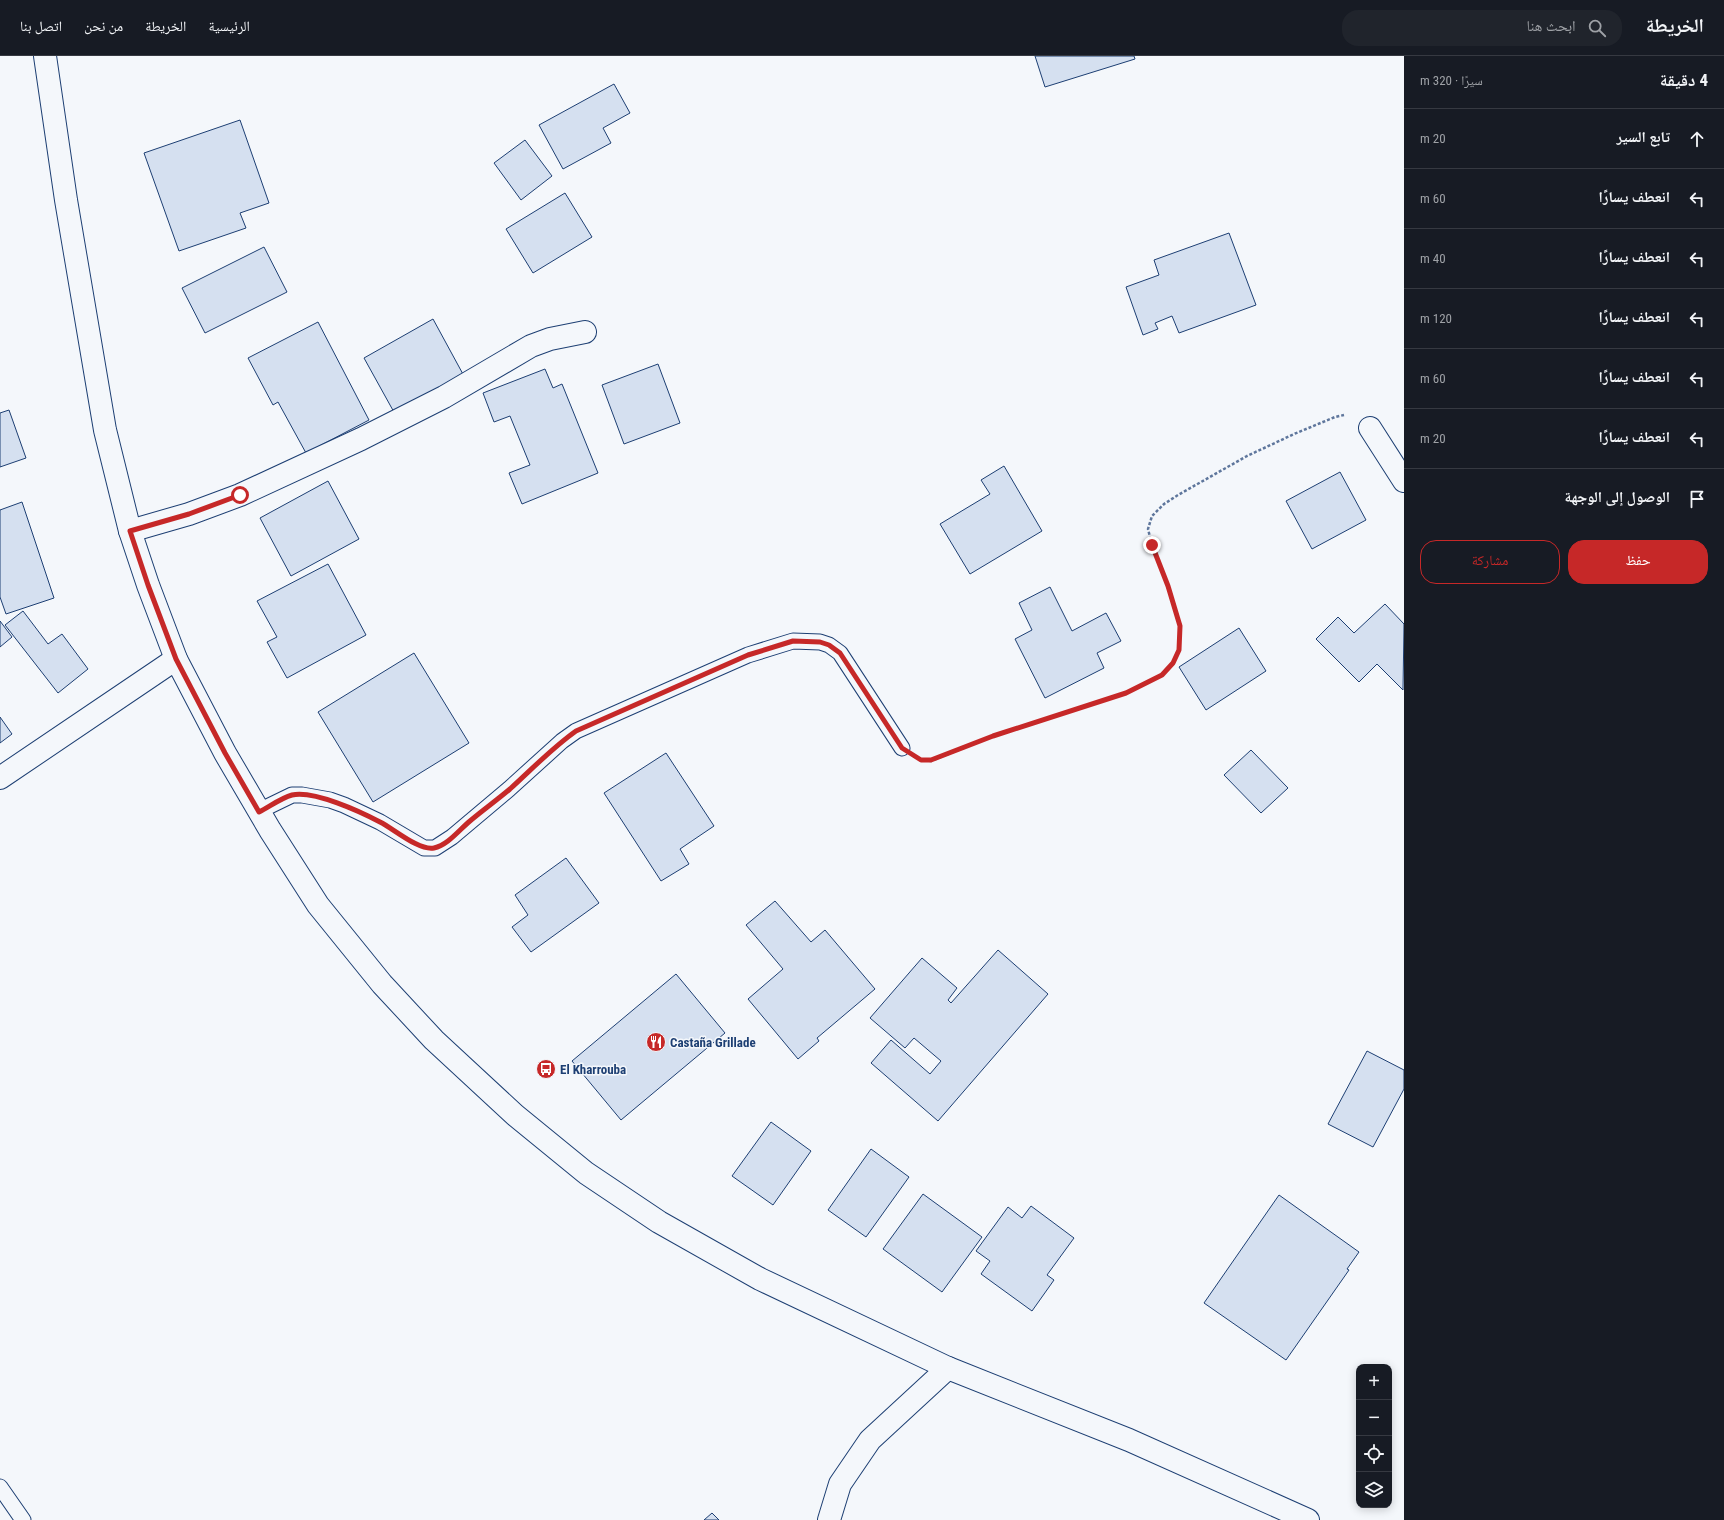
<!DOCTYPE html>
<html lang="ar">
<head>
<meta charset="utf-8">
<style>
	body { margin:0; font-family:"Roboto Condensed","Noto Naskh Arabic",sans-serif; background:#20242c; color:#f1f3f6; direction:rtl }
	.controls { position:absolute; right:12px; bottom:12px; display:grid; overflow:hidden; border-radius:8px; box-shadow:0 2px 10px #0003 }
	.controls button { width:36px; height:36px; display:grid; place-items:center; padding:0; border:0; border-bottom:1px solid #363941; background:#171b24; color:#f1f3f6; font:20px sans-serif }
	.stop { position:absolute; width:12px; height:12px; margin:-9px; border:3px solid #c62828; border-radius:50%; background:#fff }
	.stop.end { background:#c62828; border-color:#fff; box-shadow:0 1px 4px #0008 }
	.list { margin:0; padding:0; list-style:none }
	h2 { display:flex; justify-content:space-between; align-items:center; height:52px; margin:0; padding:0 16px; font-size:17px }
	h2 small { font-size:13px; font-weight:400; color:#9ea1a6 }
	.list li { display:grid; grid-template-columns:26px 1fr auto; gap:12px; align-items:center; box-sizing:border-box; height:60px; padding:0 16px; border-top:1px solid #363941 }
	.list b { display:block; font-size:15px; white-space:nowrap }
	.list em { font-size:13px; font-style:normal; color:#9ea1a6 }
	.actions { display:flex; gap:8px; padding:12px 16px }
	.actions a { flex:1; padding:9px 0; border:1px solid #c62828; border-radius:16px; text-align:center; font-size:14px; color:#c62828 }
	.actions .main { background:#c62828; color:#fff }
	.icon { flex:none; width:22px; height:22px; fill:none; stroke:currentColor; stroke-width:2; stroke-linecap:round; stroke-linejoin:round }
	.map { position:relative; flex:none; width:1404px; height:1464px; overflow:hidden; direction:ltr }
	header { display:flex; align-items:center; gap:24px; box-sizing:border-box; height:56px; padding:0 20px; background:#171b24; border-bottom:1px solid #363941 }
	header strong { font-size:19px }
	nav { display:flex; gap:22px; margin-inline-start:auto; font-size:14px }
	.search { width:280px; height:36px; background:#20242c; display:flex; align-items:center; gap:10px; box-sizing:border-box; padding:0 14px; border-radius:16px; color:#9ea1a6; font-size:15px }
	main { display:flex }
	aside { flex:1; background:#171b24 }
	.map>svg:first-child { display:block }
	.building { fill:#d5e0f0; stroke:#1d3f73 }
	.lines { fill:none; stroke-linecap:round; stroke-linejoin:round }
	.service-casing { stroke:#1d3f73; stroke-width:17 }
	.minor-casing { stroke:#1d3f73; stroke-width:24 }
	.primary-casing { stroke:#1d3f73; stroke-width:24 }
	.path { stroke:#5e769c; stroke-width:2.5; stroke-dasharray:3 2; stroke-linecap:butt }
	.service { stroke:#f4f7fb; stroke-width:15 }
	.minor { stroke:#f4f7fb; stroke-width:22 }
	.primary { stroke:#f4f7fb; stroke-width:22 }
	.route { stroke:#c62828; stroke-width:5 }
	.labels { text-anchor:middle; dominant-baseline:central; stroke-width:3; stroke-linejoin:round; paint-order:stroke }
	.poi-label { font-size:13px; font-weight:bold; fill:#1d3f73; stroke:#f4f7fb; text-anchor:start }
</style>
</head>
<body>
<header>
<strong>الخريطة</strong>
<div class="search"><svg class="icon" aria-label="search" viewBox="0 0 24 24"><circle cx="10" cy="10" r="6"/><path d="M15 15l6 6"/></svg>ابحث هنا</div>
<nav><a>الرئيسية</a><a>الخريطة</a><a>من نحن</a><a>اتصل بنا</a></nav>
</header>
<main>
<aside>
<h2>4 دقيقة<small>سيرًا · 320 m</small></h2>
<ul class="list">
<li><svg class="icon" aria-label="ahead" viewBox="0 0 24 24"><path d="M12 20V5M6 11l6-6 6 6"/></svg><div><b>تابع السير</b></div><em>20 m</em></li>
<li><svg class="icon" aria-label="left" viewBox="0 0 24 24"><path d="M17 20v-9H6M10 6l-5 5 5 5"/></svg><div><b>انعطف يسارًا</b></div><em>60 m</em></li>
<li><svg class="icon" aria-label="left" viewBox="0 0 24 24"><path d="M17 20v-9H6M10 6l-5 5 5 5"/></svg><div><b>انعطف يسارًا</b></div><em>40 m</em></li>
<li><svg class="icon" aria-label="left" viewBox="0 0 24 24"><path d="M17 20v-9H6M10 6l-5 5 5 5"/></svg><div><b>انعطف يسارًا</b></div><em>120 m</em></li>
<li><svg class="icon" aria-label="left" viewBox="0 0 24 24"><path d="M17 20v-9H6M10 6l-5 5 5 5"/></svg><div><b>انعطف يسارًا</b></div><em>60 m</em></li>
<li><svg class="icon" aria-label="left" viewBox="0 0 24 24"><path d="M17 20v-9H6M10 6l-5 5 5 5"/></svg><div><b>انعطف يسارًا</b></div><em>20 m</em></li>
<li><svg class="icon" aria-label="arrive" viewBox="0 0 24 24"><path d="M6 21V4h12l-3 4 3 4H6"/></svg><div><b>الوصول إلى الوجهة</b></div></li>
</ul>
<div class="actions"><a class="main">حفظ</a><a>مشاركة</a></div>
</aside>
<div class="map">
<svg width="1404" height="1464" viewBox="0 0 1404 1464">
	<rect width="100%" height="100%" fill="#f4f7fb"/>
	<path class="building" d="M1035 0H1134L1135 3 1045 31Z
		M614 28 630 57 603 72 611 87 563 113 539 69Z
		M240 64 269 147 240 157 246 172 179 195 144 97Z
		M525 84 552 120 521 144 494 107Z
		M565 137 592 181 533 217 506 173Z
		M1229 177 1256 249 1179 277 1172 260 1155 267 1158 273 1143 279 1126 231 1159 219 1154 204Z
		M264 191 287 236 205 277 182 232Z
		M433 263 464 320 395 358 364 302Z
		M318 266 369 364 306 397 278 346 273 349 248 302Z
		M658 308 680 367 624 388 602 329Z
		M545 313 553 332 562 328 598 417 522 448 509 417 530 409 510 360 494 366 483 337Z
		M9 354 26 402 0 411V357Z
		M1004 410 1042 475 970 518 940 468 990 438 981 424Z
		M1340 416 1366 464 1312 493 1286 445Z
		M328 425 359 483 291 520 260 462Z
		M22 446 54 542 6 558 0 541V454Z
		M328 508 366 579 287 622 267 586 277 581 257 545Z
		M1050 531 1072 575 1106 557 1121 585 1097 597 1104 612 1045 642 1015 583 1032 574 1019 547Z
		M1385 548 1404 568 1403 634 1377 608 1359 626 1316 583 1338 561 1354 577Z
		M23 555 48 588 62 578 88 613 58 637 5 569Z
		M0 565 12 581 0 591Z
		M1239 572 1266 615 1206 654 1179 611Z
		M414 597 469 687 373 746 318 656Z
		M0 661 12 678 0 687Z
		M1251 694 1288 732 1261 757 1224 719Z
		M666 697 714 770 680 793 689 808 661 825 604 737Z
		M566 802 599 847 531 896 512 871 528 859 515 839Z
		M775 845 811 886 825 874 875 933 817 982 819 985 798 1003 748 943 783 913 746 869Z
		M998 894 1048 938 938 1065 871 1007 891 984 930 1018 941 1005 914 982 905 992 870 962 922 902 957 932 948 944 951 947Z
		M676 918 725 977 621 1064 572 1005Z
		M1367 995 1404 1014V1033L1373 1091 1328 1068Z
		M771 1066 811 1095 773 1149 732 1120Z
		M871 1093 909 1121 866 1181 828 1154Z
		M923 1138 982 1181 942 1236 883 1193Z
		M1279 1139 1359 1196 1347 1213 1349 1214 1286 1304 1204 1247Z
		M1031 1150 1074 1182 1047 1219 1054 1224 1032 1255 981 1218 990 1205 976 1195 1008 1151 1022 1162Z
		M712 1457 719 1464H704Z"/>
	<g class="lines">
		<defs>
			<path id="service" d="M259 755 292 739H302L330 744 344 749 380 766 424 792H435L452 781 509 733 562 685 576 675 748 599 793 585 820 586 829 589 840 597 902 692
				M0 1431 23 1464"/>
			<path id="minor" d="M1370 372 1404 425
				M130 475 189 458 240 439 361 383 444 341 531 290 550 283 585 276
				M0 722 176 603
				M829 1464 840 1428 870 1384 948 1312"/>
			<path id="primary" d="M45 0 66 144 105 374 130 475 148 529 176 603 225 697 270 774 318 849 382 928 434 984 515 1059 586 1117 659 1166 760 1223 948 1312 1129 1384 1308 1464"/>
		</defs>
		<use href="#service" class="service-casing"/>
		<use href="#minor" class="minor-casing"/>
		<use href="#primary" class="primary-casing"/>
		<path class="path" d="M924 704 931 705 993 680 1127 637 1162 619 1173 607 1179 594 1180 570 1168 530 1152 489 1148 473 1152 460 1164 448 1178 439 1247 400 1294 378 1335 361 1344 359"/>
		<use href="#service" class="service"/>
		<use href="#minor" class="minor"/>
		<use href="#primary" class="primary"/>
	</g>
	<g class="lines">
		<path class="route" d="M240 439 189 458 130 475 148 529 176 603 225 697 259 756C269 751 281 742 292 739 314 734 361 756 380 766 394 773 419 795 434 792 448 789 459 774 470 765 483 754 497 744 510 733 532 713 552 692 576 675L748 599 793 585 820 586 829 589 840 597 902 692 921 704H931L993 680 1126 637 1162 619 1173 607 1179 594 1180 570 1168 530 1152 489"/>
	</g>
	<defs>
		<symbol id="restaurant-disc" viewBox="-11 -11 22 22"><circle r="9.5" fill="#c62828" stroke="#f4f7fb"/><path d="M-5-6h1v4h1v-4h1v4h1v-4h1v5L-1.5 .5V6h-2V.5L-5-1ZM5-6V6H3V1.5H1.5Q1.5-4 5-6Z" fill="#fff"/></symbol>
		<symbol id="bus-disc" viewBox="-11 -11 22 22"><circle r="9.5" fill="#c62828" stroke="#f4f7fb"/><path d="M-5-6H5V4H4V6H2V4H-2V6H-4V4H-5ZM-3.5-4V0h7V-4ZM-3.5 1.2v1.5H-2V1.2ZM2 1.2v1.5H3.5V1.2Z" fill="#fff"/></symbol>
	</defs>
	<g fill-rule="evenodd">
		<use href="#restaurant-disc" x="645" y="975" width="22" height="22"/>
		<use href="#bus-disc" x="535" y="1002" width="22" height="22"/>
	</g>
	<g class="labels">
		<g class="poi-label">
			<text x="670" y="986">Castaña Grillade</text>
			<text x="560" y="1013">El Kharrouba</text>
		</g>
	</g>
</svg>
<div class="controls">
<button>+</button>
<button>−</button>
<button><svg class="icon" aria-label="locate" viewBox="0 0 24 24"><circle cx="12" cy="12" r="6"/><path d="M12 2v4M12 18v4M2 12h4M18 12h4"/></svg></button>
<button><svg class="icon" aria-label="layers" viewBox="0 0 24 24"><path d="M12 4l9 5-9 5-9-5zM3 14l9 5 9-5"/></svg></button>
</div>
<div class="stop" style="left:240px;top:439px"></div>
<div class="stop end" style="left:1152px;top:489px"></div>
</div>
</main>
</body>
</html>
